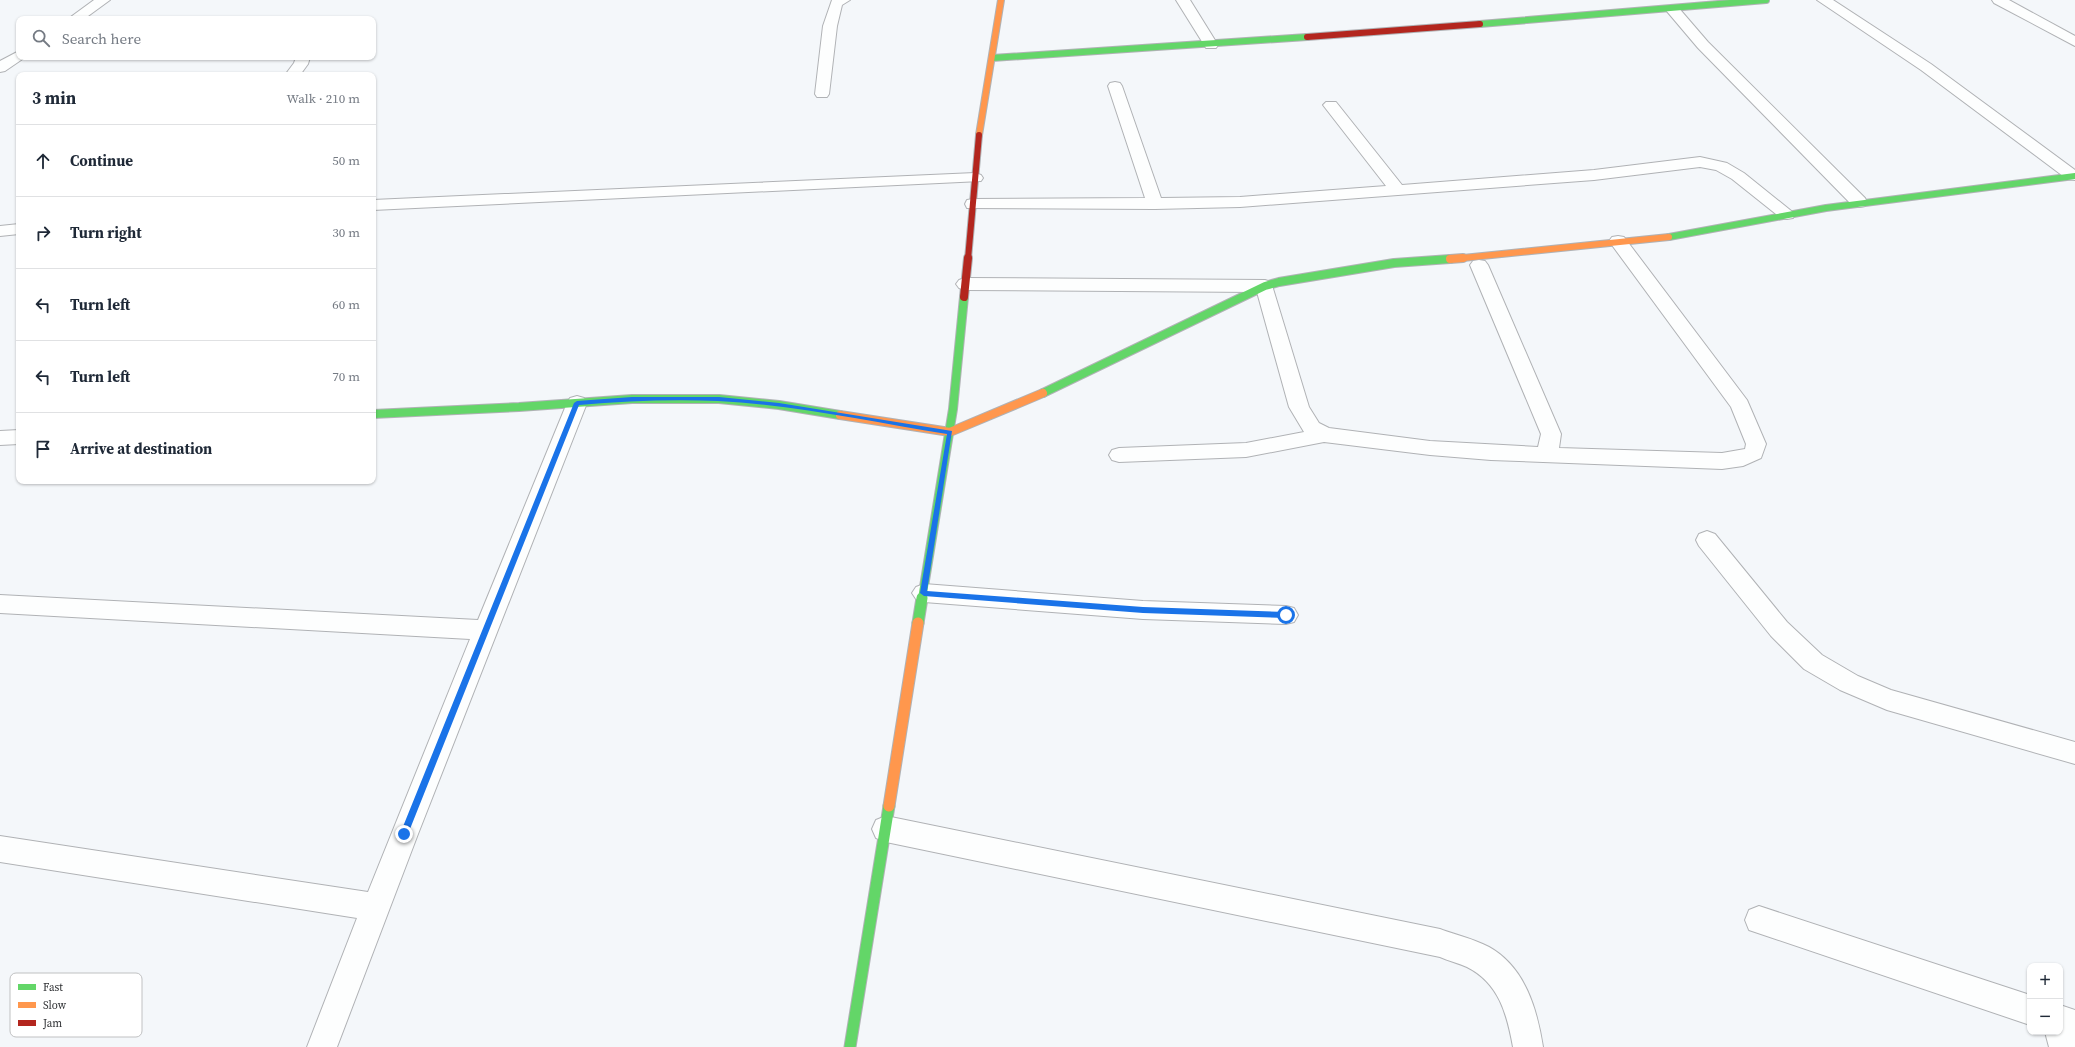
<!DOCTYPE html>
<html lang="en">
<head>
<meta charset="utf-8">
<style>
	body { margin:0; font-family:"Source Serif 4",serif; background:#f6f6f7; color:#1f2937 }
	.controls { position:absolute; right:12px; bottom:12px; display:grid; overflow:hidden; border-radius:8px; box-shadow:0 1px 3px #0004 }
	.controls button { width:36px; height:36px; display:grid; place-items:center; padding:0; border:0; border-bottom:1px solid #e0e1e3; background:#fff; color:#1f2937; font:20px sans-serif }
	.stop { position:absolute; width:12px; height:12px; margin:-9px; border:3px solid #1a73e8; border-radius:50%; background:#fff }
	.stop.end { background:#1a73e8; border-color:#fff; box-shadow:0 1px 4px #0008 }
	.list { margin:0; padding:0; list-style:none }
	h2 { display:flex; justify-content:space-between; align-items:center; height:52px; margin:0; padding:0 16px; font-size:17px }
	h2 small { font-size:13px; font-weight:400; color:#747a83 }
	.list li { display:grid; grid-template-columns:26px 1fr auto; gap:12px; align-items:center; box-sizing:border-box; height:72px; padding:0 16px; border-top:1px solid #e0e1e3 }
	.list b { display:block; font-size:15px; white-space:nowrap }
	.list em { font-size:13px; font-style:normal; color:#747a83 }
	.icon { flex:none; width:22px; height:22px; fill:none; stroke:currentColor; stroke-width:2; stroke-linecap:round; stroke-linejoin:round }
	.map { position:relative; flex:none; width:2075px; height:1047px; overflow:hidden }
	.search { position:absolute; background:#fff; box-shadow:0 1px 3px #0004; left:16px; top:16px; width:360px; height:44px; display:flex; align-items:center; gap:10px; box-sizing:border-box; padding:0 14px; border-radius:8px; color:#747a83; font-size:15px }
	.panel { position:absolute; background:#fff; box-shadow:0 1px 3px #0004; left:16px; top:72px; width:360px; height:412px; border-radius:8px }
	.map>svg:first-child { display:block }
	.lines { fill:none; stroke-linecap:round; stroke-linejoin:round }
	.street-casing { stroke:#b0b2b5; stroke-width:2 }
	.fast-far2-casing { stroke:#b0b2b5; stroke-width:8 }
	.fast-far1-casing { stroke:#b0b2b5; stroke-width:10 }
	.fast-casing { stroke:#b0b2b5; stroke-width:13 }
	.slow-far2-casing { stroke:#b0b2b5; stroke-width:8 }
	.slow-far1-casing { stroke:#b0b2b5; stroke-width:10 }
	.slow-casing { stroke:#b0b2b5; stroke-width:13 }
	.jam-far1-casing { stroke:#b0b2b5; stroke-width:8 }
	.jam-casing { stroke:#b0b2b5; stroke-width:10 }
	.street { fill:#fdfefe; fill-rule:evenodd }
	.fast-far2 { stroke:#63d668; stroke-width:6 }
	.fast-far1 { stroke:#63d668; stroke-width:8 }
	.fast { stroke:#63d668; stroke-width:11 }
	.slow-far2 { stroke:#ff974d; stroke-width:6 }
	.slow-far1 { stroke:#ff974d; stroke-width:8 }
	.slow { stroke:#ff974d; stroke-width:11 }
	.jam-far1 { stroke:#b3261e; stroke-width:6 }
	.jam { stroke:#b3261e; stroke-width:8 }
	.route { fill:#1a73e8 }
	.key { fill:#fff; stroke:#c0c1c2; stroke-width:1 }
	.key-label { font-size:11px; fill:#2e3033 }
</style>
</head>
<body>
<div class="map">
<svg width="2075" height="1047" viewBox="0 0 2075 1047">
	<rect width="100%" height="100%" fill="#f4f7fa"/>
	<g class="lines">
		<defs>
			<path id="street" d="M94 0H110L84 19H68Z
				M832 0H850L842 5 837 26 829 94 827 97H817L815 94 823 26Z
				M1176 0H1190L1218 45 1216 48H1206Z
				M1817 0H1833L1931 64 2075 170V180L2067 179 1921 70Z
				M1992 0H2009L2075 36V46L1994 3Z
				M1672 5 1677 6 1708 42 1865 198 1867 202 1865 206 1859 207 1853 206 1698 48 1665 9Z
				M19 51V57L24 58 5 71 0 72V61Z
				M296 57H310L308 64 300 75H285L294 63Z
				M1115 82 1120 83 1122 86 1161 198 1240 197 1386 186 1323 105 1326 102H1336L1402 185 1594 170 1700 157 1727 163 1744 173 1795 214 1793 218 1787 219 1781 218 1732 179 1716 170 1700 167 1594 180 1240 207 1155 209 967 208 965 204 967 200 973 199 1145 198 1108 86 1110 83Z
				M975 173 981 175 983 178 981 181 373 210V200Z
				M19 224V234L0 236V226Z
				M1618 236 1624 237 1747 400 1766 444 1761 458 1743 466 1722 469 1491 460 1430 455 1324 442 1246 457 1119 462 1112 460 1109 455 1112 450 1119 448 1246 443 1304 432 1289 407 1257 292 965 290 959 288 956 284 959 280 965 278 1265 280 1271 282 1309 407 1319 423 1329 428 1430 441 1538 447 1541 434 1470 265 1473 261 1479 260 1485 261 1488 265 1561 434 1559 448 1722 453 1745 449 1746 444 1731 407 1609 241 1612 237Z
				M577 396 584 398 587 403 418 834 337 1047H307L357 918 0 862V836L368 892 470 639 0 613V595L478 620 567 403 570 398Z
				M19 430V444L0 445V431Z
				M1707 531 1715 534 1787 622 1822 655 1858 676 1891 690 2075 742V764L1887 710 1840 690 1804 669 1771 636 1699 546 1696 540 1699 534Z
				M924 584 1143 601 1286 606 1294 608 1298 615 1294 622 1286 624 1143 619 924 602 916 599 912 593 916 587Z
				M886 816 1440 929C1456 935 1474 939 1489 947 1525 967 1537 1009 1543 1047H1513C1507 1014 1499 983 1467 967 1458 963 1449 961 1440 957L886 842 876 838 872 829 876 820Z
				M1759 906 2030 995V1025L1749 930 1745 920 1749 910Z
				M2060 1005 2075 1010V1047H2049L2045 1032H2060Z"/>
			<path id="fast-far2" d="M1480 24 1766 0
				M992 58 1307 37
				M1669 237 1826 208 2075 176"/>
			<path id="fast-far1" d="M1043 393 1265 286 1279 282 1394 263 1450 259
				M373 414 519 407 632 399H719L779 405 840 415
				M922 599 953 409 964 297"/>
			<path id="fast" d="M918 623 922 598
				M850 1047 889 806"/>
			<path id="slow-far2" d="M979 135 1001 0
				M1453 259 1669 237"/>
			<path id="slow-far1" d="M1450 259 1463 258
				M840 415 950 432 1043 393"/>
			<path id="slow" d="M889 806 918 623"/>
			<path id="jam-far1" d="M1307 37 1480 24
				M968 259 979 135"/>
			<path id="jam" d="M964 297 968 258"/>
		</defs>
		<use href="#street" class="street-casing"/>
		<use href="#fast-far2" class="fast-far2-casing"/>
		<use href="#fast-far1" class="fast-far1-casing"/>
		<use href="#fast" class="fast-casing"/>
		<use href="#slow-far2" class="slow-far2-casing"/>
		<use href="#slow-far1" class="slow-far1-casing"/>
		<use href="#slow" class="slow-casing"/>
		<use href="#jam-far1" class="jam-far1-casing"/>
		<use href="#jam" class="jam-casing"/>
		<use href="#street" class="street"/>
		<use href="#fast-far2" class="fast-far2"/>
		<use href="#fast-far1" class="fast-far1"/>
		<use href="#fast" class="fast"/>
		<use href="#slow-far2" class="slow-far2"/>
		<use href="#slow-far1" class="slow-far1"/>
		<use href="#slow" class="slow"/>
		<use href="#jam-far1" class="jam-far1"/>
		<use href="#jam" class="jam"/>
	</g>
	<path class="route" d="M632 397H719L779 403 952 431 927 591 1143 607 1286 612 1289 615 1286 618 1143 613 924 596 920 593 947 434C871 422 795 405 718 401 672 399 625 401 579 405L408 834 404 838 401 837 400 834 574 403 577 401Z"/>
	<rect x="10" y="973" width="132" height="64" rx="6" class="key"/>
	<rect x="18" y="984" width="18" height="6" fill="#63d668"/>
	<rect x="18" y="1002" width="18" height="6" fill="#ff974d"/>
	<rect x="18" y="1020" width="18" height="6" fill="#b3261e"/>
	<g class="key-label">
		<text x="43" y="991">Fast</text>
		<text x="43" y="1009">Slow</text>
		<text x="43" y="1027">Jam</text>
	</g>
</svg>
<div class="controls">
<button>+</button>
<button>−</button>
</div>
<div class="stop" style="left:1286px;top:615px"></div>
<div class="stop end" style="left:404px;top:834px"></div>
<div class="search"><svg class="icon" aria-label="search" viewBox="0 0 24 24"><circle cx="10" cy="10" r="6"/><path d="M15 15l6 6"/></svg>Search here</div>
<section class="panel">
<h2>3 min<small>Walk · 210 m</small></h2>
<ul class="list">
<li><svg class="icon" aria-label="ahead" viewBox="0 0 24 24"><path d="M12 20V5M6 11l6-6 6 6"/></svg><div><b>Continue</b></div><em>50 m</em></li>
<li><svg class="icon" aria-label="right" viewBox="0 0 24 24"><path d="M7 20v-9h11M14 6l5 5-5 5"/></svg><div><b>Turn right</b></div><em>30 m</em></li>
<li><svg class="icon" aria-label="left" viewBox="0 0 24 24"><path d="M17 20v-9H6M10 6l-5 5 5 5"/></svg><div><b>Turn left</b></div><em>60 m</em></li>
<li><svg class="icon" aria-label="left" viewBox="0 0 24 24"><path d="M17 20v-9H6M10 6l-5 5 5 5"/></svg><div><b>Turn left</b></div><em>70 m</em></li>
<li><svg class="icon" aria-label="arrive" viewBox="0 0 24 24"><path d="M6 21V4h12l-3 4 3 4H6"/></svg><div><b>Arrive at destination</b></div></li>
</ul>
</section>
</div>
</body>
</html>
